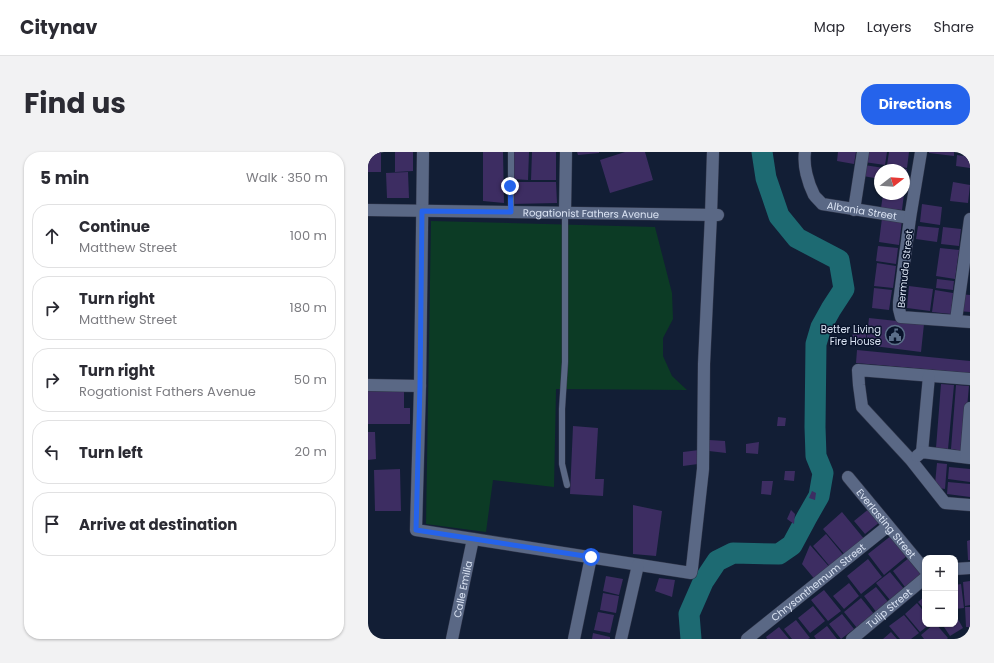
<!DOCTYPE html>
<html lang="en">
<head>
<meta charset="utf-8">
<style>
	body { margin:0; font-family:Poppins,sans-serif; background:#f2f2f3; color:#2b2b33 }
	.controls { position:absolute; right:12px; bottom:12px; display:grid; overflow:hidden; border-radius:8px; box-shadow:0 1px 3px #0004 }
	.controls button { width:36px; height:36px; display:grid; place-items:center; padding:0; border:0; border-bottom:1px solid #e1e1e2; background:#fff; color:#2b2b33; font:20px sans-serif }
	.compass { position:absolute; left:506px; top:12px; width:36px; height:36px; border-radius:50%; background:#fff; box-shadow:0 1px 3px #0004; rotate:73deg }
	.stop { position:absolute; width:12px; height:12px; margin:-9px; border:3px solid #2563eb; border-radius:50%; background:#fff }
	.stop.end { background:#2563eb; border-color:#fff; box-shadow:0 1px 4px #0008 }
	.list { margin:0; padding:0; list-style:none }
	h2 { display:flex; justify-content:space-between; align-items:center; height:52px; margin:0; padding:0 16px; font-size:17px }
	h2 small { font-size:13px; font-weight:400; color:#7c7c81 }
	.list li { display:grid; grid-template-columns:26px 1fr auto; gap:12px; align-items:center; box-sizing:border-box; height:64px; margin:0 8px 8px; padding:0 8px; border:1px solid #e1e1e2; border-radius:16px }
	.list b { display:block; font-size:15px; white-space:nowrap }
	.list p { margin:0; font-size:13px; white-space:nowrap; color:#7c7c81 }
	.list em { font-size:13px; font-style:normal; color:#7c7c81 }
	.icon { flex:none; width:22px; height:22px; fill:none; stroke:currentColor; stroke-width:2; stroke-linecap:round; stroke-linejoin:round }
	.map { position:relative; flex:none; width:602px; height:487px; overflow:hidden; border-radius:16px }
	header { display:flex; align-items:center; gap:24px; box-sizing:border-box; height:56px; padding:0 20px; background:#fff; border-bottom:1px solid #e1e1e2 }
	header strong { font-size:19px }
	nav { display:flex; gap:22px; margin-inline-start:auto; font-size:14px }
	.intro { display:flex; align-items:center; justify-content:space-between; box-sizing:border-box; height:96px; padding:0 24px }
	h1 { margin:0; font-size:28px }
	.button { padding:10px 18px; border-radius:16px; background:#2563eb; color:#fff; font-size:14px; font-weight:700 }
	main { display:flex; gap:24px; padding:0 24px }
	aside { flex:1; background:#fff; border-radius:16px; box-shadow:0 1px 3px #0004 }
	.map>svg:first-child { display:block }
	.green { fill:#0c3b25 }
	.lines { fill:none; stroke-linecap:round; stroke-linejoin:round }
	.river { stroke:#1d6a72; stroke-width:21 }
	.building { fill:#3d2d62 }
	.service-casing { stroke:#31374b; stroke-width:7 }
	.minor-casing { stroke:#31374b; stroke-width:13 }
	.service { stroke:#5a6885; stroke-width:6 }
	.minor { stroke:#5a6885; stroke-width:12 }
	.route { stroke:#2563eb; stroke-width:5 }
	.labels { text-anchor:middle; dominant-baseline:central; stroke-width:3; stroke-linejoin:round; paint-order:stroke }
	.street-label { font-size:10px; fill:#dae3f3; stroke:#09142b }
	.poi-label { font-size:10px; fill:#dae3f3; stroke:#09142b; text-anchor:end }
</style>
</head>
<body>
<header>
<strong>Citynav</strong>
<nav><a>Map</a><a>Layers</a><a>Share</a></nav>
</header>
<div class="intro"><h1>Find us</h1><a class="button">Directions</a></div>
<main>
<aside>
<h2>5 min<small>Walk · 350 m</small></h2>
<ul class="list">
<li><svg class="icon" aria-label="ahead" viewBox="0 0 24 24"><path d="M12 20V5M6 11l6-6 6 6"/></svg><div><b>Continue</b><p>Matthew Street</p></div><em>100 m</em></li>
<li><svg class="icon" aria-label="right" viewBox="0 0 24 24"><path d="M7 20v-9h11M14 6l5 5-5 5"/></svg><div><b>Turn right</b><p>Matthew Street</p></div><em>180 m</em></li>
<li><svg class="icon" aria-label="right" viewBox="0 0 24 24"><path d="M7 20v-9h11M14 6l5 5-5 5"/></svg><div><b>Turn right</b><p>Rogationist Fathers Avenue</p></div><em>50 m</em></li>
<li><svg class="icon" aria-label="left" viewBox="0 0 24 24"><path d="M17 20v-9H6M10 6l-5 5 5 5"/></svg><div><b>Turn left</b></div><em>20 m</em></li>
<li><svg class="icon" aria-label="arrive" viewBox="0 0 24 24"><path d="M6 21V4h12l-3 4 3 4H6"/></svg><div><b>Arrive at destination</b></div></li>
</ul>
</aside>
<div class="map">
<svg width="602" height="487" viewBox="0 0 602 487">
	<rect width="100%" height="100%" fill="#121e35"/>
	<path class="green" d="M63 69 287 75 304 141 305 167 295 186V204L304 224 319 238 188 237 186 335 125 328 118 380 58 372Z"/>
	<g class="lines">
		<path class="river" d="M323 487 321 462 335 430 349 409 365 401 411 402 424 393 439 365 451 344 455 321 448 304 447 275 448 192 453 175 463 157 476 137 471 108 429 86 411 64 398 26 394 0"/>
	</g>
	<path class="building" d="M0 0H13V20H0Z
		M27 0H45V19L27 20Z
		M115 0H135L136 51 115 49Z
		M146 0H161L160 28 145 27Z
		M164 0H188V28H163Z
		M209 0H231V1L210 3Z
		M257 0H277L285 28 242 41 232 8Z
		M470 0H488L486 12 469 9Z
		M498 0H519L517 13 496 10Z
		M521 0H541L539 16 519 13Z
		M561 0H586V4L561 1Z
		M589 3 602 5V16L588 14Z
		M496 13 516 16V18H512V27L495 24Z
		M518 14 539 17 537 33H536V18H518Z
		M40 20 41 46H19L18 21Z
		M145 30H188L189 51 144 52Z
		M585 30 602 33 600 51 582 49Z
		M515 42H536L534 58 513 56Z
		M554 52 574 55 572 73 552 70Z
		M514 66 534 68 531 93 511 90Z
		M550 74 571 76 569 90 548 87Z
		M575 75 593 77 591 94 573 92Z
		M510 94 530 96 528 112 508 109Z
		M572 96 591 98 587 127 568 124Z
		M509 111 528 114 525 136 506 134Z
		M569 127 586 129 585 138 568 136Z
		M541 134 565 137 562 159 539 156Z
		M506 136 524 138 521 158 504 156Z
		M567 138 585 141 583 162 564 160Z
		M592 142 602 143V160L590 159Z
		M501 166 556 172 553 200 498 193Z
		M485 176 499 178 497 193 484 192Z
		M489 198 602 209V221L488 211Z
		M573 232 586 233 580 297 568 296Z
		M588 233 601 234 595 299 583 297Z
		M0 239 36 240V256H42V272H0Z
		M410 265 418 266 417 274H409Z
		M205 274 230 276 227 327H236L235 344 202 342Z
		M0 280H7L8 307 0 308Z
		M341 288 357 289 358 301 341 299Z
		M391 290 390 302 378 301V292Z
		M331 298 330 312 315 314V300Z
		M569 311 579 312 577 337 571 336 567 332Z
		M581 315 602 317V330L580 327Z
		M32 317 33 359H7L6 318Z
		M417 319H427L426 329 416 328Z
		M394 329H405L403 343 393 342Z
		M580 330 602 332V345L579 342Z
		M444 339 448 341 447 348 441 346Z
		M265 353 294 359 288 404 265 402Z
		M502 356 513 369 497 382 486 369Z
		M423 358 427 362 426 372 419 367Z
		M474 360 497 388 478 404 455 377Z
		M458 382 477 405 464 417 445 394Z
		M524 383 540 403 516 423 500 402Z
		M602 388V408H600L599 389Z
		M442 393 464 418 449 430 434 412Z
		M542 405 555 421 537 435 525 419Z
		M500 407 514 425 493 442 479 424Z
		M522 420 536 437 522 448 508 431Z
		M238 424 255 427 251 443 235 439Z
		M291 426 307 428 304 445 287 439Z
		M602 429V453L597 454 595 430Z
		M481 431 491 444 476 457 465 444Z
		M593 432 596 456 587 457V433Z
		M508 435 521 451 509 461 496 444Z
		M456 438 473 459 460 469 443 448Z
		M235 441 251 444 248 461 232 458Z
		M557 444V458L550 450Z
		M493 446 506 462 489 476 476 460Z
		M549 451 557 461V472H562L552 480 537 462Z
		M445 454 457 469 442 481 430 466Z
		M597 455H602V475H598Z
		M230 460 246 463 242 481 226 478Z
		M474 462 486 477 473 487 461 472Z
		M587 462 595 476 582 484 574 472H587Z
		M536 463 551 481 543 487H532L521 474Z
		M428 468 442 486 440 487H424L416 477Z
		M566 472H568L580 486 579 487H556L553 483Z
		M459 474 469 487H448L446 484Z
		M411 475 421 487H399L398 485Z
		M523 480 529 487H515Z
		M225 481 242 485V487H224Z"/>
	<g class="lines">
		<defs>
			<path id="service" d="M143 0V60
				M197 61V210L194 257V312L199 333"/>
			<g id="minor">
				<path d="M55 0 52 234 48 378 323 421 324 416 335 317 336 212 343 63 345 0"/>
				<path id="s1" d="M437 0C435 14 440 31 446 43 448 46 452 49 454 52L542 66"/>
				<path d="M553 0 542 66 531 150V157L533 165 602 170"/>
				<path id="s2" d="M0 58 350 63"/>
				<path d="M486 58 495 0"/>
				<path d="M197 61 198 0"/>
				<path d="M588 168 602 67"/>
				<path d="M602 227 490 218 491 233 494 255 543 308 577 351 602 353"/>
				<path d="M0 233 52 234"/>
				<path d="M554 300 561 224"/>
				<path d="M549 304 554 300 602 306"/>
				<path d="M598 305 602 256"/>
				<path id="s3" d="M480 325 557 418"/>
				<path d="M587 417 602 416"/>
				<path id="s4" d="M84 487 105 387"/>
				<path d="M206 487 223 405"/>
				<path d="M253 487 270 413"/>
				<path id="s5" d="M379 487 520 374"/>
				<path id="s6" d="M484 487 557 426"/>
			</g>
		</defs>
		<use href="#service" class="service-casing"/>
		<use href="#minor" class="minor-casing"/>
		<use href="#service" class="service"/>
		<use href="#minor" class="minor"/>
	</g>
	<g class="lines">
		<path class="route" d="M142 34 143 60 54 59 52 234 48 378 223 405"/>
	</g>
	<defs>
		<symbol id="civic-ring" viewBox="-11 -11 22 22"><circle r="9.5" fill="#09142b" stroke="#5c6f8a" stroke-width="1.5"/><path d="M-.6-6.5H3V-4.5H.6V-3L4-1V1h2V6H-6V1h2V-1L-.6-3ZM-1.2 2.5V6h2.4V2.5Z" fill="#5c6f8a"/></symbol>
	</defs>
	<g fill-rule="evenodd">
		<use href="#civic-ring" x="516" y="172" width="22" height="22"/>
	</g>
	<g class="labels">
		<g class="street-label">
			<text stroke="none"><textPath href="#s1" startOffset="97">Albania Street</textPath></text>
			<text stroke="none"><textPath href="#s2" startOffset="223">Rogationist Fathers Avenue</textPath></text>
			<text transform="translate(537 117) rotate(-84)">Bermuda Street</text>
			<text stroke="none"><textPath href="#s3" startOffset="60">Everlasting Street</textPath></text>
			<text stroke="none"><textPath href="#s5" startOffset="91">Chrysanthemum Street</textPath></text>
			<text stroke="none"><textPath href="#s4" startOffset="51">Calle Emilia</textPath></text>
			<text stroke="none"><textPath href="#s6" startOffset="48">Tulip Street</textPath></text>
		</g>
		<g class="poi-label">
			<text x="513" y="177">Better Living<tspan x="513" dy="12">Fire House</tspan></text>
		</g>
	</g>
</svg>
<div class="controls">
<button>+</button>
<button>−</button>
</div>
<svg class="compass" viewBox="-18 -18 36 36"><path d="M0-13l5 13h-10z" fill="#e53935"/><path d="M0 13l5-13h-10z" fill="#7c7c81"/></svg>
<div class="stop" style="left:223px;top:405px"></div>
<div class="stop end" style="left:142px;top:34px"></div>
</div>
</main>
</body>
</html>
